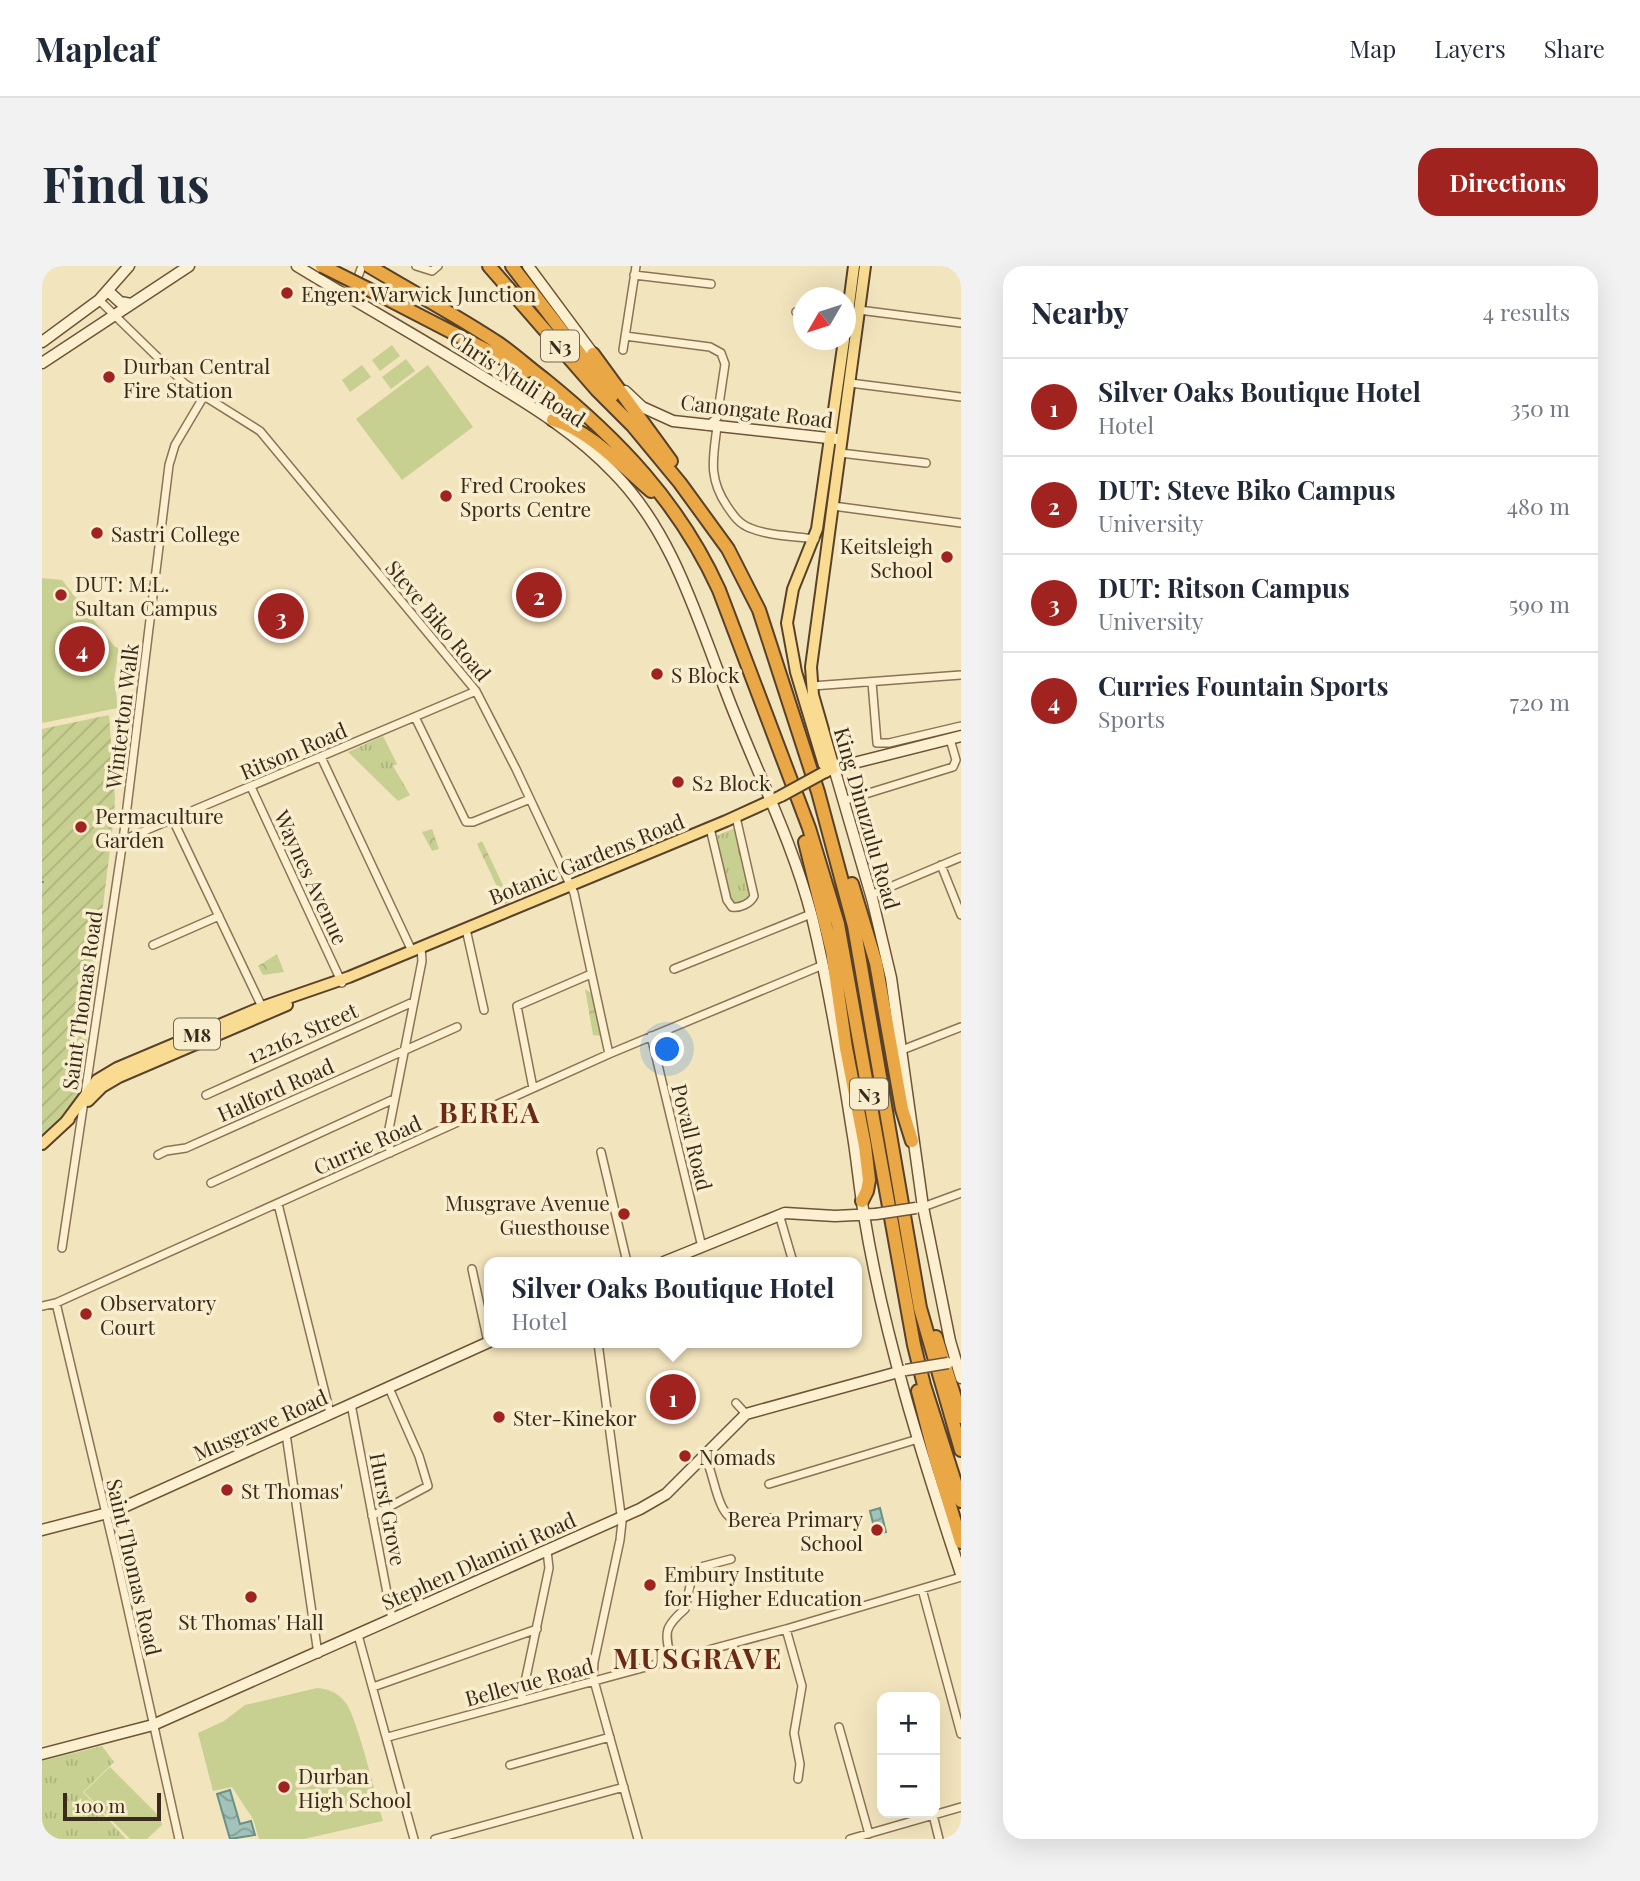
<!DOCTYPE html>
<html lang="en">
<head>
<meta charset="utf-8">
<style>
	body { margin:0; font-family:"Playfair Display",serif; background:#f2f2f3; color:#1f2937 }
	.controls { position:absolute; right:21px; bottom:21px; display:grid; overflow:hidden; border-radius:14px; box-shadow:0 7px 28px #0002 }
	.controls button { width:63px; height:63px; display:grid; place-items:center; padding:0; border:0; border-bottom:2px solid #e0e1e3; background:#fff; color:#1f2937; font:35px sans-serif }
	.compass { position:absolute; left:751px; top:21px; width:63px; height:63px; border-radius:50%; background:#fff; box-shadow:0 7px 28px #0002; rotate:231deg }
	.scale { position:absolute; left:21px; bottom:18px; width:98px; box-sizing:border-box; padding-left:7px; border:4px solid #392a1b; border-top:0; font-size:19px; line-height:24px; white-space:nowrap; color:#392a1b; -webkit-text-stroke:5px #f8edcd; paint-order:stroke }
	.you { position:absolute; left:626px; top:784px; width:24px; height:24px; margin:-18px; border:5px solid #fff; border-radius:50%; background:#1a73e8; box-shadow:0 0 0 10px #1a73e833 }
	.badge { display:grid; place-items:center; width:46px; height:46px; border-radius:50%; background:#a0231f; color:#fff; font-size:23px; font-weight:700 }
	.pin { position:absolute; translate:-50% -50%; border:4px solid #fff; box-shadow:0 2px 7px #0006 }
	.popup { position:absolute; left:442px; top:991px; width:378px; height:91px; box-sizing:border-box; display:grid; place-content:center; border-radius:14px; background:#fff; filter:drop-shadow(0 2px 5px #0005); font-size:23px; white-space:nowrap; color:#747a83 }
	.popup b { font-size:26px; color:#1f2937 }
	.popup::after { content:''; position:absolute; left:50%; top:100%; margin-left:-14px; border:14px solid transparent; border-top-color:#fff }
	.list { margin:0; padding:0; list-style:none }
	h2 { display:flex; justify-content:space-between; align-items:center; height:91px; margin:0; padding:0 28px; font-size:30px }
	h2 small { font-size:23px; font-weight:400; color:#747a83 }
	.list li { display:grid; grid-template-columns:46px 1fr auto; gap:21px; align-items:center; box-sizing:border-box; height:98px; padding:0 28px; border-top:2px solid #e0e1e3 }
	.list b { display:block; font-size:26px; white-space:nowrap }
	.list p { margin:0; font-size:23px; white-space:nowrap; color:#747a83 }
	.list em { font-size:23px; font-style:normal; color:#747a83 }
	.map { position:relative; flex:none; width:919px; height:1573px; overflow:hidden; border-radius:21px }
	header { display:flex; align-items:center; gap:42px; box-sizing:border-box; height:98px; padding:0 35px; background:#fff; border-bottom:2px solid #e0e1e3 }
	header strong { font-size:33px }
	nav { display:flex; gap:38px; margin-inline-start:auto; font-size:24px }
	.intro { display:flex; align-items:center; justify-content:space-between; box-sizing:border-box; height:168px; padding:0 42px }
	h1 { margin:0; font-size:49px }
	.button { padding:18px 32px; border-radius:21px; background:#a0231f; color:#fff; font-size:24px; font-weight:700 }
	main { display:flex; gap:42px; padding:0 42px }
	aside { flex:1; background:#fff; border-radius:21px; box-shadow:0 7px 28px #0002 }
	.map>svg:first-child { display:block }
	.grass { fill:url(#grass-tufts) }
	.forest { fill:url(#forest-crowns) }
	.garden { fill:url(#garden-furrows) }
	.pitch { fill:#c7d090 }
	.water { fill:url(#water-waves); stroke:#689188; stroke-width:2 }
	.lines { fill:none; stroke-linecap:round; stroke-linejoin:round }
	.stream { stroke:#689188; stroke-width:2 }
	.street-casing { stroke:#8b7355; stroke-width:10 }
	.secondary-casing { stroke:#6d5438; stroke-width:13 }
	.primary-casing { stroke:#58412a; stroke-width:14 }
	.highway-casing { stroke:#58412a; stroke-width:16 }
	.street { stroke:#fcf0d1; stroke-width:7 }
	.secondary { stroke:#fcf0d1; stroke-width:10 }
	.primary { stroke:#f9dc91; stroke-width:10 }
	.highway { stroke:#eaa745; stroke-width:12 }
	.secondary-bridge-casing { stroke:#6d5438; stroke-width:13; stroke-linecap:butt }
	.primary-bridge-casing { stroke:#58412a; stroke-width:14; stroke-linecap:butt }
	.highway-bridge-casing { stroke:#58412a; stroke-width:16; stroke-linecap:butt }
	.secondary-bridge { stroke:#fcf0d1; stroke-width:10 }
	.primary-bridge { stroke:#f9dc91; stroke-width:10 }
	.highway-bridge { stroke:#eaa745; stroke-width:12 }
	.poi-dot { fill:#a0231f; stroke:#f8edcd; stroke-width:2.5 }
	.labels { text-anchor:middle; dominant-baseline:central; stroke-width:7; stroke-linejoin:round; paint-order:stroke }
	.shield { fill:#f8edcd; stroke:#726450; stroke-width:2 }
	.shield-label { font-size:19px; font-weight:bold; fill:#392a1b }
	.poi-label { font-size:21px; fill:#392a1b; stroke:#f8edcd; text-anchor:start }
	.street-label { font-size:21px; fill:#392a1b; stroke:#f8edcd }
	.district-label { font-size:28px; font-weight:bold; letter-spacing:2px; fill:#6a2a16; stroke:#f8edcd }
</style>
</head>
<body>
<header>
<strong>Mapleaf</strong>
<nav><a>Map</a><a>Layers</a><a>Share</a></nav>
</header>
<div class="intro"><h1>Find us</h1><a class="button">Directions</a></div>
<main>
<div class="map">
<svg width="919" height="1573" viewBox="0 0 919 1573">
	<defs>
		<pattern id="grass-tufts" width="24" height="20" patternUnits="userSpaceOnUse" patternTransform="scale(1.75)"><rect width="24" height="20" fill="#c7d090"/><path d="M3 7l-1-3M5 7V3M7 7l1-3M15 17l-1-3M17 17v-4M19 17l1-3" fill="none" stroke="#acb37c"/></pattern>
		<pattern id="forest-crowns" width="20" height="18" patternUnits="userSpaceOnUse" patternTransform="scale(1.75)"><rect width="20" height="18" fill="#c7d090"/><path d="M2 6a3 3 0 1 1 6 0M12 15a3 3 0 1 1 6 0" fill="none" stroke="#acb37c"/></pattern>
		<pattern id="garden-furrows" width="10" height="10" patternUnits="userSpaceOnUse" patternTransform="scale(1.75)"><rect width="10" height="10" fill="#c7d090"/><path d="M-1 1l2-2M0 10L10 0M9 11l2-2" fill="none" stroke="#acb37c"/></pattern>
		<pattern id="water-waves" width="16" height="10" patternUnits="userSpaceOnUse" patternTransform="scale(1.75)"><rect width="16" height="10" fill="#a1c3ba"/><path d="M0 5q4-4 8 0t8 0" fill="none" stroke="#849f96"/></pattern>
	</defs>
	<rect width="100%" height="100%" fill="#f2e4bd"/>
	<path class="grass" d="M341 470 355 498 351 500 368 529 356 535 306 486Z
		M693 562 709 629 702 636 695 638 688 634 674 570Z
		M60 1480 72 1496 41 1526 84 1573H0V1495Z"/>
	<path class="forest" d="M390 563 397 583 390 585 380 566Z
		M440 575 469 636 463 638 435 578Z
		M235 688 242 706 221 709 216 700Z
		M543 723 549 727 559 770 551 769Z"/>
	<path class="garden" d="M67 449 73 532 72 551 53 704 35 709 45 775 40 837 0 875V463Z"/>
	<path class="pitch" d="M350 79 358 90 338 105 330 94Z
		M364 93 373 105 349 123 340 111Z
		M320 99 329 111 308 126 300 114Z
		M386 99 431 161 360 214 314 153Z
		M0 312 20 314 73 381 88 385V391L76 388 72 414 76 442 0 457Z
		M275 1422C287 1423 295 1426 303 1436 315 1449 334 1533 341 1555L262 1573H217L211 1553 190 1521 171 1525 156 1467 182 1455 203 1439Z
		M68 1501 118 1551 120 1559 105 1573H88L42 1526Z"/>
	<path class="water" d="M838 1242 844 1266 834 1269 828 1245Z
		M188 1524 198 1558 209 1555 213 1569 188 1573 175 1528Z"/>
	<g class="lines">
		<path class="stream" d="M0 616H1"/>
		<defs>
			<path id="street" d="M374 0 390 5 396 0
				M592 9 669 18
				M313 33V19L320 0
				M57 34 143 118 218 165 434 425 474 503 532 627 567 788
				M817 44 919 57
				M754 46 762 47
				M583 70 668 81 679 87 683 98 675 152 665 160
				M581 84 594 0
				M808 117 919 131
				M675 161C671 192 666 212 685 240 691 249 697 258 708 262 727 270 752 270 773 273
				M798 187 884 197
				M791 240 919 257
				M830 416 835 477H847L919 460
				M770 420 919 409
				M373 451 424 556H431L488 533
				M279 491 370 685
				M209 521 300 717
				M801 535 911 501 914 494 908 473
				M131 554 220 741
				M668 562 685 634 690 641C698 642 708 638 712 630L694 551
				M81 574 434 425
				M899 599 919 649
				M829 629 919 591
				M424 663 442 744
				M111 679 177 650
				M632 703 769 648
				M609 770 660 981
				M860 784 919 761
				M491 822 475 740 549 708
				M164 829 371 736
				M559 886 585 996
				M348 887 346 868 380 695 379 681
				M116 889 124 885 144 882 415 761
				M169 917 352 833
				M236 938 288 1147
				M881 941 919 927
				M737 948 751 996
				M20 982 81 574 127 199 133 179 162 130
				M430 1003 446 1076
				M14 1037 75 1294 137 1573
				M0 1040 14 1037 567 788 781 699
				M556 1077 580 1256 578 1274 552 1396 551 1411 596 1573
				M694 1137 704 1148
				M309 1138 350 1353
				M244 1168 276 1388
				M662 1189C674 1208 673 1256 701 1256 710 1256 719 1254 728 1252
				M727 1218 876 1173
				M330 1250 386 1220 377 1190 347 1122
				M880 1323 919 1468
				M744 1363 760 1420 752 1467 758 1498 756 1513
				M316 1369 372 1573
				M629 1394C623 1366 621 1362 643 1343L651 1306 655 1302 689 1293
				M331 1421 495 1363
				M479 1435 507 1302 505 1285
				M797 1461 827 1568
				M346 1471 744 1363 919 1311
				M468 1499 568 1471
				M891 1549 897 1573
				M393 1573 582 1521
				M808 1573 919 1541"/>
			<path id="secondary" d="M255 0C319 39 384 75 448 115 493 142 536 169 572 207 631 267 654 350 684 426 712 501 750 573 770 651 787 721 799 793 810 864 815 892 817 921 822 949 842 1071 880 1190 919 1308
				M486 0 555 93
				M66 25 78 36 89 38
				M0 76 57 34 87 0
				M0 97 147 0
				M583 125 600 141 631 155 795 173
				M919 470 792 502 831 636 849 712 881 941 908 1075 919 1112
				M622 996 743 947 793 950 834 948
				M0 1264 73 1245 447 1076
				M0 1488 111 1459 598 1243 624 1228 704 1148 860 1105"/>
			<path id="primary" d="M804 61 812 0
				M784 506 754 406 745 357 751 323 775 263 802 74
				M781 507 792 502 771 429 769 401 823 0
				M46 835 60 821 77 811 245 739
				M23 857 55 814 75 802 220 741 307 711 684 555 739 530
				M0 878 27 853"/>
			<path id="highway" d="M327 0C370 26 414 49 456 77 472 88 486 101 502 113 576 173 637 236 677 324L767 562 796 658 872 1079 882 1119 919 1235
				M447 0 555 124 590 159 638 217 686 283 717 344 776 526 812 660 878 1042 919 1184
				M470 0 570 130
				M330 25 485 105
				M551 88 629 195
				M511 154C546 163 581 201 609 225
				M763 576 790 685 804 782 823 880 827 914 825 925 820 935
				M810 618 834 697 860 843 870 875
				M894 1071 919 1151
				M876 1125 893 1191 919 1276"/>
		</defs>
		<use href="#street" class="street-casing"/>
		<use href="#secondary" class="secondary-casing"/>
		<use href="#primary" class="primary-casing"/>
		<use href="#highway" class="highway-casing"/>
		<use href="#street" class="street"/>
		<use href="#secondary" class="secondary"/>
		<use href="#primary" class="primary"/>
		<use href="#highway" class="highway"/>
		<defs>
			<path id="secondary-bridge" d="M834 948 874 942
				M864 1104 906 1097"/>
			<path id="primary-bridge" d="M739 530 781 507"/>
			<path id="highway-bridge" d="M280 0 330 25"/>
		</defs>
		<use href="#secondary-bridge" class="secondary-bridge-casing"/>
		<use href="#primary-bridge" class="primary-bridge-casing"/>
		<use href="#highway-bridge" class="highway-bridge-casing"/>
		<use href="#secondary-bridge" class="secondary-bridge"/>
		<use href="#primary-bridge" class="primary-bridge"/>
		<use href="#highway-bridge" class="highway-bridge"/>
	</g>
	<g class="poi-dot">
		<circle cx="245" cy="27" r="7"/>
		<circle cx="67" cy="111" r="7"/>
		<circle cx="404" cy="230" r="7"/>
		<circle cx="55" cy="267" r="7"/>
		<circle cx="905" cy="291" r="7"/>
		<circle cx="19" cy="329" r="7"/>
		<circle cx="615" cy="408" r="7"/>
		<circle cx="636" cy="516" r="7"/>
		<circle cx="39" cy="561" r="7"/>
		<circle cx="582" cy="948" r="7"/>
		<circle cx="44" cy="1048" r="7"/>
		<circle cx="457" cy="1151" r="7"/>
		<circle cx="643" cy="1190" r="7"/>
		<circle cx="185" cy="1224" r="7"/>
		<circle cx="835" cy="1264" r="7"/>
		<circle cx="608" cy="1319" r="7"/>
		<circle cx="209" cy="1331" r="7"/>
		<circle cx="242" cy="1521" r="7"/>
	</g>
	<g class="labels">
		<g class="shield">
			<rect x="499" y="64.5" width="38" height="31" rx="5"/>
			<rect x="132" y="752.5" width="46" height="31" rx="5"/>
			<rect x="808" y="812.5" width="38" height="31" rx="5"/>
		</g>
		<g class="shield-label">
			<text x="518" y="80">N3</text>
			<text x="155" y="768">M8</text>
			<text x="827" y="828">N3</text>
		</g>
		<g class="poi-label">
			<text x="259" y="27">Engen: Warwick Junction</text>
			<text x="81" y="99">Durban Central<tspan x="81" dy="24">Fire Station</tspan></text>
			<text x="418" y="218">Fred Crookes<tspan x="418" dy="24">Sports Centre</tspan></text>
			<text x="69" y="267">Sastri College</text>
			<text x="891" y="279" text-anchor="end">Keitsleigh<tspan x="891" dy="24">School</tspan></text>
			<text x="33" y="317">DUT: M.L.<tspan x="33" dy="24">Sultan Campus</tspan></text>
			<text x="629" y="408">S Block</text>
			<text x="650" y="516">S2 Block</text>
			<text x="53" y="549">Permaculture<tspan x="53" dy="24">Garden</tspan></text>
			<text x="568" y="936" text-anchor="end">Musgrave Avenue<tspan x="568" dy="24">Guesthouse</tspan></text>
			<text x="58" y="1036">Observatory<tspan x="58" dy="24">Court</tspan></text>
			<text x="471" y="1151">Ster-Kinekor</text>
			<text x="657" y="1190">Nomads</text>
			<text x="199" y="1224">St Thomas'</text>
			<text x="821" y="1252" text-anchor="end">Berea Primary<tspan x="821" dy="24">School</tspan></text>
			<text x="622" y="1307">Embury Institute<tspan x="622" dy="24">for Higher Education</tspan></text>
			<text x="209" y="1355" text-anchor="middle">St Thomas' Hall</text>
			<text x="256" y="1509">Durban<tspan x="256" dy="24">High School</tspan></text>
		</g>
		<g class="street-label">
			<text transform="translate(476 112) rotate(33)">Chris Ntuli Road</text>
			<text transform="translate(715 144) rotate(7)">Canongate Road</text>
			<text transform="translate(397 354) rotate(50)">Steve Biko Road</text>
			<text transform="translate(79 450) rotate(-83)">Winterton Walk</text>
			<text transform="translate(251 484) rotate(-23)">Ritson Road</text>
			<text transform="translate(826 552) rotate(74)">King Dinuzulu Road</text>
			<text transform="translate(544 592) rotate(-22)">Botanic Gardens Road</text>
			<text transform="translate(270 611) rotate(65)">Waynes Avenue</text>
			<text transform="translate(39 734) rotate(-82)">Saint Thomas Road</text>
			<text transform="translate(260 766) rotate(-24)">122162 Street</text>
			<text transform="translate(233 823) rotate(-24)">Halford Road</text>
			<text transform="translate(651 871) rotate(76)">Povall Road</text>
			<text transform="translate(325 878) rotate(-24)">Currie Road</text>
			<text transform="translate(218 1158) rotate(-24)">Musgrave Road</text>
			<text transform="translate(347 1243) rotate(79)">Hurst Grove</text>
			<text transform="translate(436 1294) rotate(-24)">Stephen Dlamini Road</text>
			<text transform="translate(93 1301) rotate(77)">Saint Thomas Road</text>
			<text transform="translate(487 1415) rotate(-15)">Bellevue Road</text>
		</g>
		<g class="district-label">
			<text x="448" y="845">BEREA</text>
			<text x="656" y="1391">MUSGRAVE</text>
		</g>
	</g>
</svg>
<div class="controls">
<button>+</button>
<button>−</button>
</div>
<svg class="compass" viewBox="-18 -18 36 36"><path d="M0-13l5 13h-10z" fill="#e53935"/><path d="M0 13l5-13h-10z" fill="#747a83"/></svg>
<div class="scale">100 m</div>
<div class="you"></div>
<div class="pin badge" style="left:631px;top:1131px">1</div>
<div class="popup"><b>Silver Oaks Boutique Hotel</b>Hotel</div>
<div class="pin badge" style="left:497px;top:329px">2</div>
<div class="pin badge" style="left:239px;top:350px">3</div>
<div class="pin badge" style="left:40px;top:383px">4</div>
</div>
<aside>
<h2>Nearby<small>4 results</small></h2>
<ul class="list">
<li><span class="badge">1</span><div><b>Silver Oaks Boutique Hotel</b><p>Hotel</p></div><em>350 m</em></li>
<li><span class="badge">2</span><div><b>DUT: Steve Biko Campus</b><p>University</p></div><em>480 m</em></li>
<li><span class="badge">3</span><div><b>DUT: Ritson Campus</b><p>University</p></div><em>590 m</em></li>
<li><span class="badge">4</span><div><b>Curries Fountain Sports</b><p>Sports</p></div><em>720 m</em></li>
</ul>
</aside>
</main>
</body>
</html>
